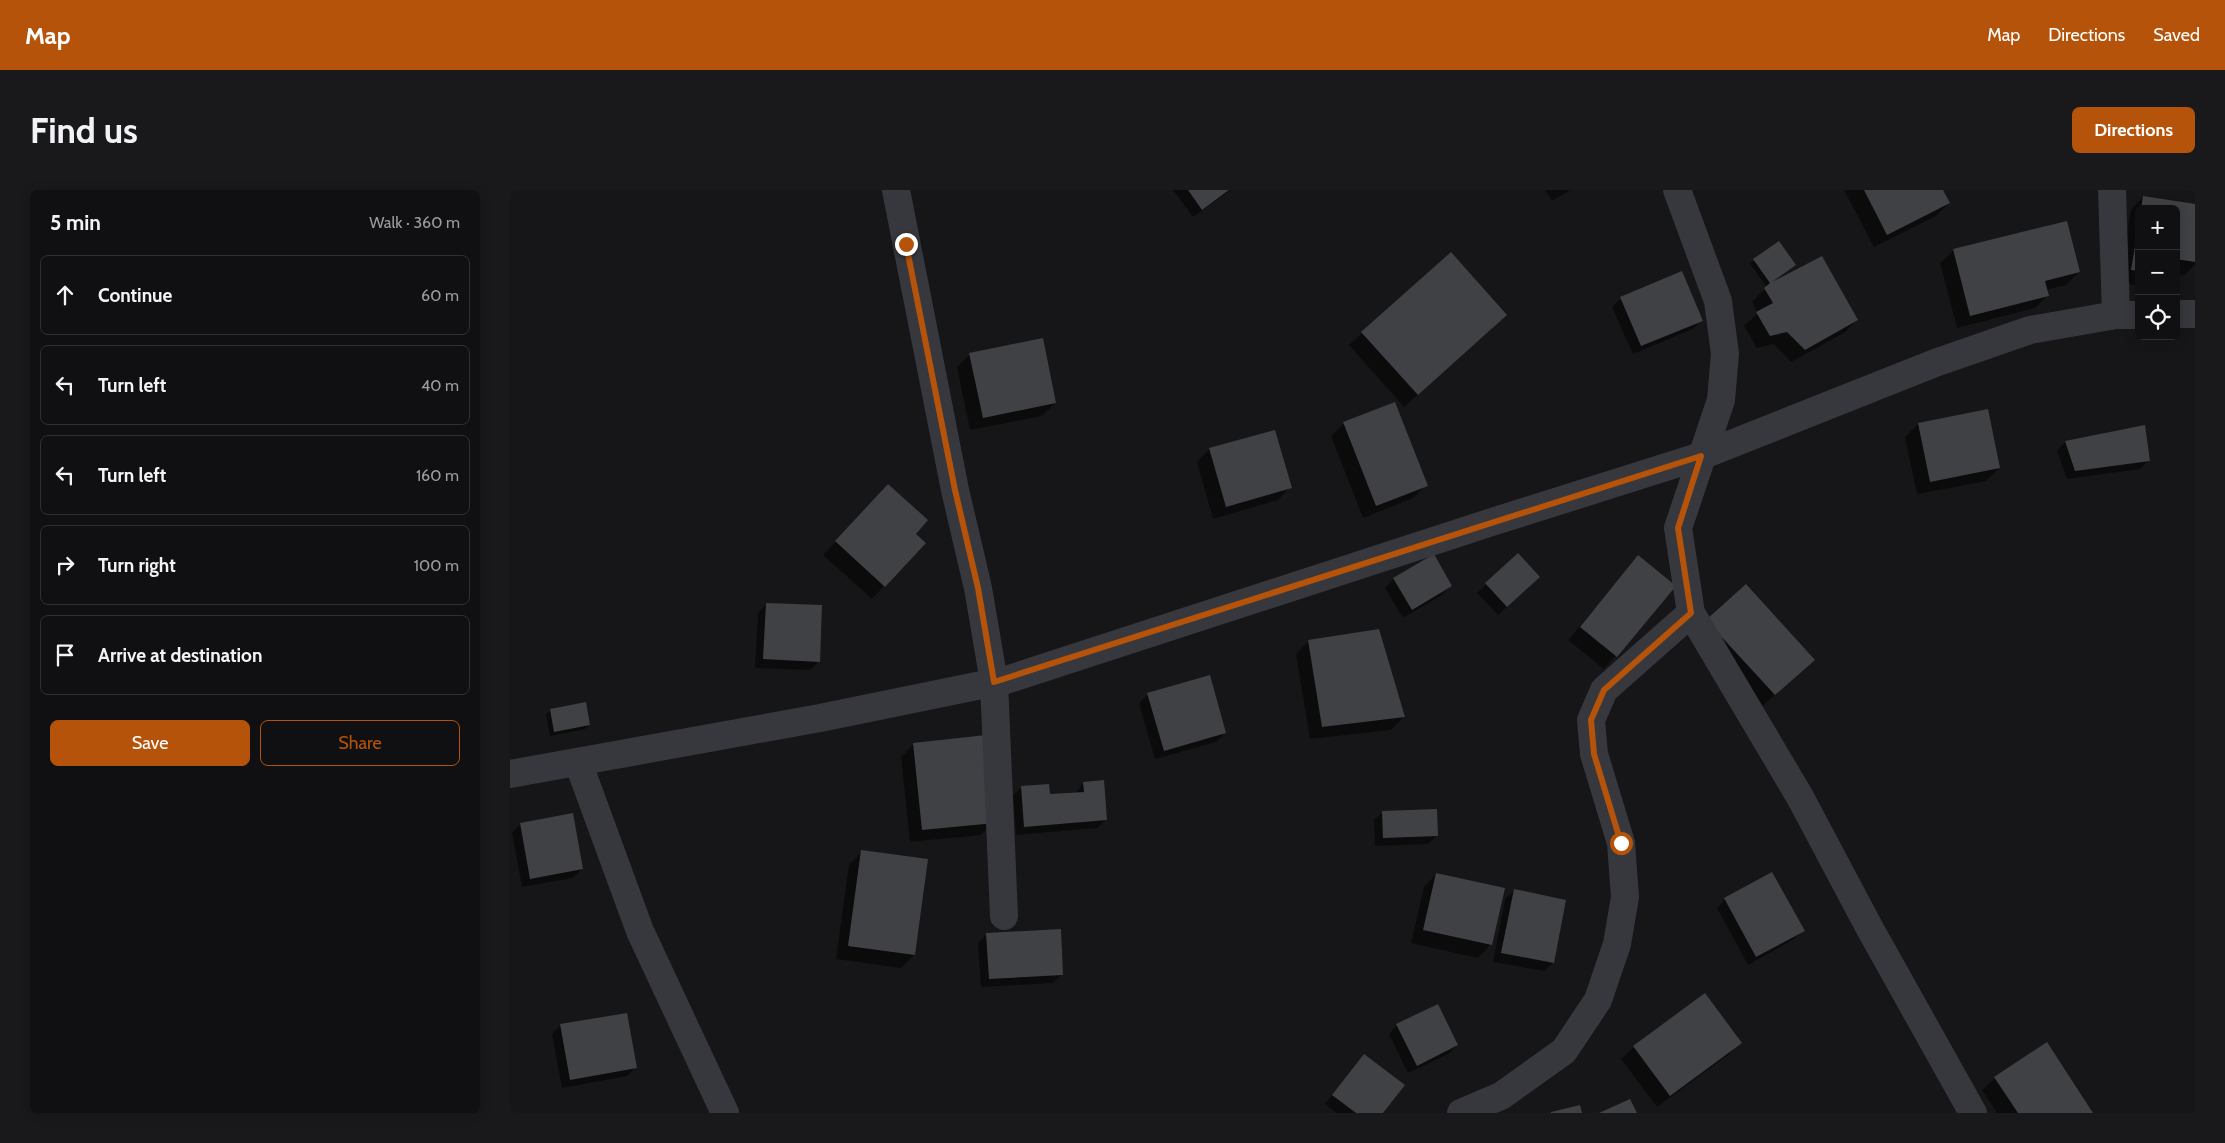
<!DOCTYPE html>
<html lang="en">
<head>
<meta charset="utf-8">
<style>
	body { margin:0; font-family:Cabin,sans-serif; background:#19191b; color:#f1f3f6 }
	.controls { position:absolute; right:15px; top:15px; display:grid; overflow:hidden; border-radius:8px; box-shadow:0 2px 12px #0003 }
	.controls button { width:45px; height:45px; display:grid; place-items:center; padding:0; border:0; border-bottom:1px solid #303032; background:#101012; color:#f1f3f6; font:25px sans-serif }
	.stop { position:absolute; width:15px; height:15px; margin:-11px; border:4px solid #b45309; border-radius:50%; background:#fff }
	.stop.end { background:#b45309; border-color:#fff; box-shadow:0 1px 5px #0008 }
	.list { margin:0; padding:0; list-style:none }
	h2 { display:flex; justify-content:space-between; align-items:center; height:65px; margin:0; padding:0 20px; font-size:21px }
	h2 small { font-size:16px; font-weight:400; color:#9c9d9f }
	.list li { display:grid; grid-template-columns:32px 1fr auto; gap:15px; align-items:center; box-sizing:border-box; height:80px; margin:0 10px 10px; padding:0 10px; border:1px solid #303032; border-radius:8px }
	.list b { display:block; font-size:19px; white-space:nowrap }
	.list em { font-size:16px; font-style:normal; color:#9c9d9f }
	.actions { display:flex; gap:10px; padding:15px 20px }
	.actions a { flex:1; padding:11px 0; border:1px solid #b45309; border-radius:8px; text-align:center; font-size:18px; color:#b45309 }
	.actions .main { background:#b45309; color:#fff }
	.icon { flex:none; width:28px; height:28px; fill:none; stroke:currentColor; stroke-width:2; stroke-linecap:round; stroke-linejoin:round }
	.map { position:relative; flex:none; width:1685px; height:923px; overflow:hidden; border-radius:8px }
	header { display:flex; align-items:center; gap:30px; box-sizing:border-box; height:70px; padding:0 25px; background:#b45309; color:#fff }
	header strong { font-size:24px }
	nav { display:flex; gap:28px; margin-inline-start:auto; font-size:18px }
	.intro { display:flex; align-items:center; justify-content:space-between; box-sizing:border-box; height:120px; padding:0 30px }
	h1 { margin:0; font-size:35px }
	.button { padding:12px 22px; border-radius:8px; background:#b45309; color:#fff; font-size:18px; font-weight:700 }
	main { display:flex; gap:30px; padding:0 30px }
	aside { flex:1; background:#101012; border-radius:8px; box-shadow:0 2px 12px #0003 }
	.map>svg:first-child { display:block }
	.shadow { fill:#0007 }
	.building { fill:#404145 }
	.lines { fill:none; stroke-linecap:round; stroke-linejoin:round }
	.minor { stroke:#37383d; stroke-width:28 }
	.tertiary { stroke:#37383d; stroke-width:28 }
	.route { stroke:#b45309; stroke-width:6 }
</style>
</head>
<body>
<header>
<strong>Map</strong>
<nav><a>Map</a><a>Directions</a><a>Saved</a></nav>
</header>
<div class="intro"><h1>Find us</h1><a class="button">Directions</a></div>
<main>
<aside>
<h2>5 min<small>Walk · 360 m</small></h2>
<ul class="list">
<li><svg class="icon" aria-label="ahead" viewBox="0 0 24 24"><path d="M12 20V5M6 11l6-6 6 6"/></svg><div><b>Continue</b></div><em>60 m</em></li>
<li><svg class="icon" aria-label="left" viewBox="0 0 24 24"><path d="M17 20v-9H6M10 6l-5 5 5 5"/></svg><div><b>Turn left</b></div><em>40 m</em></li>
<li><svg class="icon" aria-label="left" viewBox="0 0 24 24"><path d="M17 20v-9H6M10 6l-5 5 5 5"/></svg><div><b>Turn left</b></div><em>160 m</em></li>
<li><svg class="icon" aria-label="right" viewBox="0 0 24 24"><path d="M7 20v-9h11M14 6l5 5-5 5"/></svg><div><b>Turn right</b></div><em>100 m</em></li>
<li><svg class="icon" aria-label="arrive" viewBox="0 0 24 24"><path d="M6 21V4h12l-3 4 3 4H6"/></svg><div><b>Arrive at destination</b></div></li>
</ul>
<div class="actions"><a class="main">Save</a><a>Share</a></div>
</aside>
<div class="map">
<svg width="1685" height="923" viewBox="0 0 1685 923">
	<rect width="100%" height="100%" fill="#161618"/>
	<path class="shadow" d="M663 0H721L683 27Z
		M1035 0H1060L1042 11Z
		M1334 0H1432L1439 13 1426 26 1364 57Z
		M1633 7 1685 15V75L1674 85 1666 84V19H1629V96L1609 92 1621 20Z
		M1556 32 1569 82 1556 95 1536 100 1537 106 1525 118 1447 138 1430 73 1443 61Z
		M1244 70 1284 75 1256 96 1240 74Z
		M1255 99 1347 130 1334 143 1281 172 1264 154 1247 158 1234 136 1248 123 1242 112Z
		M1111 108 1191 131 1183 139 1123 164 1102 117Z
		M983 138 894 217 839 155 852 143Z
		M460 164 545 213 532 226 460 240 447 177Z
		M1477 221 1489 278 1476 291 1407 304 1395 247 1408 234Z
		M834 233 916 295 903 308 853 328 821 246Z
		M1555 252 1639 270 1630 279 1557 289 1547 261Z
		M699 259 780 297 768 310 703 329 687 272Z
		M366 308 404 344 374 396 362 409 313 365Z
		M1008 365 1020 396 988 425 967 403Z
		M1128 367 1165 396 1094 479 1058 450Z
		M884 389 940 396 932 405 893 428 875 398Z
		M256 414 309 471 300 480 245 478 248 423Z
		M1197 431 1290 482 1251 517Z
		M798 452 894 527 881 540 800 549 786 464Z
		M638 504 715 543 706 552 645 569 629 513Z
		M41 520 79 535 75 539 40 546 36 524Z
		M404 554 484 632 471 645 400 652 391 567Z
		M573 593 596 630 587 638 506 645 503 605 512 597 538 605 565 604Z
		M873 622 927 646 918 654 865 656 864 630Z
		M10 634 72 679 63 688 12 697 2 643Z
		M352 662 404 765 391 778 326 769 339 675Z
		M926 684 993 699 980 755 968 768 901 753 914 697Z
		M1004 701 1043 773 1034 781 983 772 995 709Z
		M1215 709 1293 741 1284 749 1238 775 1207 718Z
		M477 744 552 784 543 793 471 797 468 753Z
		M51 835 126 877 117 886 52 898 42 844Z
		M887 835 947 855 938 864 898 883 879 844Z
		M1230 853 1218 865 1147 917 1111 869 1124 857Z
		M855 865 871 923H826L815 914Z
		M1485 888 1582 923H1487L1472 900Z"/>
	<path class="building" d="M678 0H719L692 20Z
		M1354 0H1433L1440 13 1377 45Z
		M1633 6 1685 14V72L1666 69V19H1631Z
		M1557 31 1570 82 1535 91 1539 106 1460 126 1443 59Z
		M1628 38H1629V81L1621 80Z
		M1269 51 1286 75 1262 92 1312 66 1348 130 1295 160 1277 142 1260 146 1246 122 1263 113 1254 98 1260 93 1243 69Z
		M941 62 997 125 908 205 851 142Z
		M1172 81 1193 131 1131 156 1110 107Z
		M533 148 546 213 473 228 459 163Z
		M885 212 918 296 866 316 833 232Z
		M1478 219 1490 278 1420 292 1408 233Z
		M1635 235 1640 271 1565 281 1555 251Z
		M765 240 782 298 716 317 699 258Z
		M378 294 418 330 406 344 416 353 375 397 325 351Z
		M1008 363 1030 387 997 417 975 393Z
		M924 364 942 396 902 420 883 388Z
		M1128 365 1166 396 1107 467 1070 437Z
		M1236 394 1305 470 1265 505 1196 430Z
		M256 413 312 415 310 472 253 469Z
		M869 439 895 527 812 537 798 450Z
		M700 485 716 543 654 561 637 503Z
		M76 512 80 535 44 542 40 519Z
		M476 545 485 633 412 640 403 553Z
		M594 590 597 630 514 637 511 596 539 594 540 604 574 602 573 592Z
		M927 619 928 646 873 648 872 621Z
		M63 623 73 679 20 689 10 633Z
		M351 660 418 669 405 765 338 756Z
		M1262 682 1295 741 1246 767 1214 708Z
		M926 683 995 698 982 755 913 740Z
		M1004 699 1056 710 1044 773 991 763Z
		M551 739 553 785 479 789 476 743Z
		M1195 803 1232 853 1160 906 1123 856Z
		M928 814 948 855 907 876 886 834Z
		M117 823 127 878 60 890 50 834Z
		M1537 852 1583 923H1508L1484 887Z
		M854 864 895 895 873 923H846L822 905Z
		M1120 909 1127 923H1089Z
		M1070 915 1072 923H1041V922Z"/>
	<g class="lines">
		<path class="minor" d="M386 0 445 300 468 398 484 492 494 726
			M1167 0 1208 111 1215 164 1211 210 1168 338 1181 423 1290 607 1359 737 1463 923
			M1602 0 1606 125
			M68 572 130 741 215 923
			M951 923 991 906 1054 861 1088 810 1107 754 1115 707 1111 653 1084 564 1081 530 1094 500 1181 423"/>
		<path class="tertiary" d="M1666 124H1685
			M0 584 310 528 496 490 985 331 1191 266 1425 173 1520 140 1606 125H1629"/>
	</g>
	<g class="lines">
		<path class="route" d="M396 54 445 300 468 398 484 492 1191 266 1168 338 1181 423 1094 500 1081 530 1084 564 1111 653"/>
	</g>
</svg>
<div class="controls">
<button>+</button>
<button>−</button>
<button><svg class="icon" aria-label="locate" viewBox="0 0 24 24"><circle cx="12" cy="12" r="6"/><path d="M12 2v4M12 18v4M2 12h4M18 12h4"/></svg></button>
</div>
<div class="stop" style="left:1111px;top:653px"></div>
<div class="stop end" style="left:396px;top:54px"></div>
</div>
</main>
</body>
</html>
